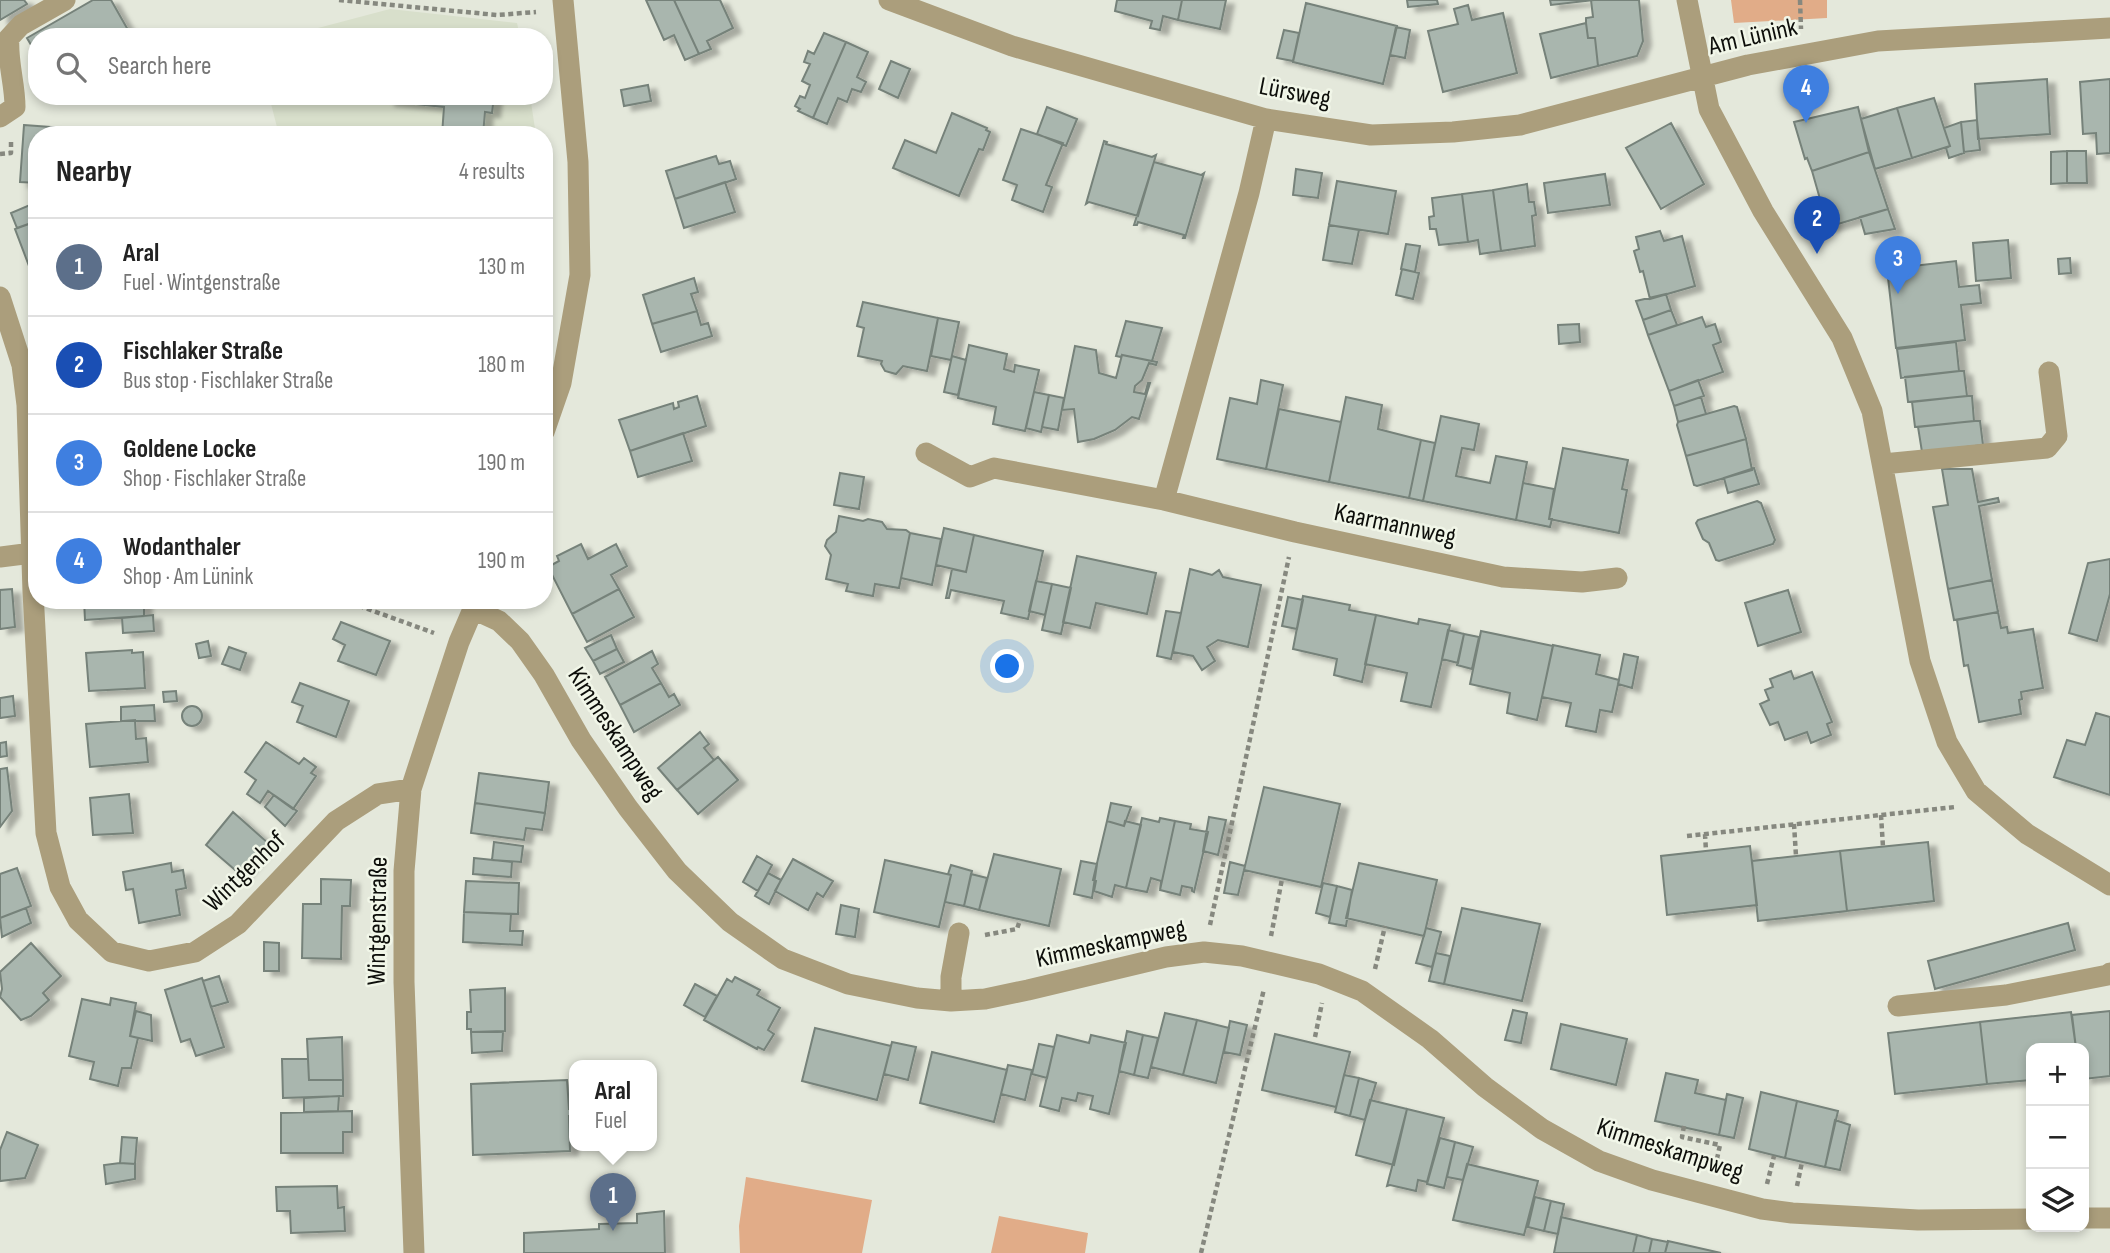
<!DOCTYPE html>
<html lang="en">
<head>
<meta charset="utf-8">
<style>
	body { margin:0; font-family:"Sofia Sans Condensed",sans-serif; background:#f2f2f2; color:#222 }
	.controls { position:absolute; right:21px; bottom:21px; display:grid; overflow:hidden; border-radius:14px; box-shadow:0 4px 10px #0003 }
	.controls button { width:63px; height:63px; display:grid; place-items:center; padding:0; border:0; border-bottom:2px solid #e0e0e0; background:#fff; color:#222; font:35px sans-serif }
	.you { position:absolute; left:1008px; top:667px; width:24px; height:24px; margin:-18px; border:5px solid #fff; border-radius:50%; background:#1a73e8; box-shadow:0 0 0 10px #1a73e833 }
	.badge { display:grid; place-items:center; width:46px; height:46px; border-radius:50%; background:#0b8043; color:#fff; font-size:23px; font-weight:700 }
	.pin { position:absolute; translate:-50% -58px; filter:drop-shadow(0 2px 4px #0008) }
	.pin::after { content:''; position:absolute; top:37px; width:24px; height:21px; background:inherit; clip-path:polygon(0 0,100% 0,50% 100%) }
	.popup { position:absolute; left:569px; top:1060px; width:88px; height:91px; box-sizing:border-box; display:grid; place-content:center; border-radius:14px; background:#fff; filter:drop-shadow(0 2px 5px #0005); font-size:23px; white-space:nowrap; color:#767676 }
	.popup b { font-size:26px; color:#222 }
	.popup::after { content:''; position:absolute; left:50%; top:100%; margin-left:-14px; border:14px solid transparent; border-top-color:#fff }
	.list { margin:0; padding:0; list-style:none }
	h2 { display:flex; justify-content:space-between; align-items:center; height:91px; margin:0; padding:0 28px; font-size:30px }
	h2 small { font-size:23px; font-weight:400; color:#767676 }
	.list li { display:grid; grid-template-columns:46px 1fr auto; gap:21px; align-items:center; box-sizing:border-box; height:98px; padding:0 28px; border-top:2px solid #e0e0e0 }
	.list b { display:block; font-size:26px; white-space:nowrap }
	.list p { margin:0; font-size:23px; white-space:nowrap; color:#767676 }
	.list em { font-size:23px; font-style:normal; color:#767676 }
	.icon { flex:none; width:38px; height:38px; fill:none; stroke:currentColor; stroke-width:2; stroke-linecap:round; stroke-linejoin:round }
	.map { position:relative; flex:none; width:2110px; height:1253px; overflow:hidden }
	.search { position:absolute; background:#fff; box-shadow:0 4px 10px #0003; left:28px; top:28px; width:525px; height:77px; display:flex; align-items:center; gap:18px; box-sizing:border-box; padding:0 24px; border-radius:28px; color:#767676; font-size:26px }
	.panel { position:absolute; background:#fff; box-shadow:0 4px 10px #0003; left:28px; top:126px; width:525px; height:483px; border-radius:28px }
	.map>svg:first-child { display:block }
	.built { fill:#d8dfcb }
	.green { fill:#e1ac88 }
	.building { fill:#a9b6ae; stroke:#76827a; stroke-width:2; filter:url(#shadow) }
	.lines { fill:none; stroke-linecap:round; stroke-linejoin:round }
	.path { stroke:#86887f; stroke-width:4.5; stroke-dasharray:5 3.5; stroke-linecap:butt }
	.minor { stroke:#ab9e7c; stroke-width:21 }
	.labels { text-anchor:middle; dominant-baseline:central; stroke-width:5; stroke-linejoin:round; paint-order:stroke }
	.street-label { font-size:26px; fill:#0d0e0a; stroke:#f1f6e8 }
</style>
</head>
<body>
<div class="map">
<svg width="2110" height="1253" viewBox="0 0 2110 1253">
	<defs>
		<filter id="shadow"><feDropShadow dx="8" dy="4.5" stdDeviation="2" flood-color="#0004"/></filter>
	</defs>
	<rect width="100%" height="100%" fill="#e4e8db"/>
	<path class="built" d="M390 9 517 23 520 37H284Z
		M269 96H530L536 135H279Z"/>
	<path class="green" d="M1731 0H1827V18L1734 23Z
		M746 1177 872 1200 862 1253H740L739 1226Z
		M999 1216 1088 1233 1085 1253H991Z"/>
	<path class="building" d="M0 0H24L27 4 0 20Z
		M93 0H111L132 37H37V55L27 38Z
		M646 0H674L699 54 685 60 674 35 664 40Z
		M674 0H720L733 28 707 41 711 49 699 54Z
		M1117 0H1182L1178 20 1163 16 1160 30 1150 28 1152 21 1115 11Z
		M1182 0H1226L1220 29 1178 20Z
		M1407 0H1437L1438 4 1408 7Z
		M1550 0H1594L1551 5Z
		M1591 0H1639L1643 41 1637 56 1598 66 1595 38H1588L1586 23V18L1593 17Z
		M1306 3 1397 26 1383 84 1293 62Z
		M1468 5 1472 20 1503 13 1517 73 1443 92 1428 31 1458 24 1454 9Z
		M1586 23 1588 38H1595L1598 66 1551 78 1540 34Z
		M1396 27 1410 30 1405 58 1390 55Z
		M1284 30 1299 33 1293 61 1277 58Z
		M824 33 846 42 813 118 798 111 800 109 795 106 800 96 805 98 810 85 802 81 810 64 804 62 808 51 814 54Z
		M846 42 868 52 857 77 866 82 861 92 852 89 847 102 838 98 827 124 813 118Z
		M891 61 910 69 898 98 879 89Z
		M2047 79 2050 134 1978 139 1975 84Z
		M2110 79V153L2097 154 2096 133 2083 134 2080 82Z
		M648 85 651 101 624 106 621 90Z
		M388 96H494L492 113 485 112 483 135H442L444 107 387 101Z
		M1934 98 1950 146 1912 158 1897 108Z
		M1047 107 1077 119 1066 146 1037 134Z
		M1858 107 1869 152 1812 171 1807 158 1805 159 1794 122Z
		M1897 108 1912 158 1875 169 1861 119Z
		M952 113 987 128 986 130 990 132 983 150 979 149 959 196 893 168 905 140 936 153Z
		M1977 120 1980 150 1964 152 1961 122Z
		M1961 122 1964 153 1949 158 1946 148 1950 146 1944 128Z
		M1671 123 1704 184 1661 209 1626 148Z
		M24 125 132 133 37 135V183L20 182Z
		M1021 129 1063 143 1046 185 1052 187 1043 212 1012 200 1017 185 1003 180Z
		M1104 141 1107 142 1106 144 1152 157 1156 155 1138 216 1089 202 1086 204Z
		M2067 151V183L2051 184V152Z
		M2067 151H2086L2087 183H2067Z
		M1869 152 1888 209 1828 227 1812 171Z
		M716 156 719 164 730 161 736 179 675 199 666 171Z
		M1154 162 1201 175 1204 173 1185 238H1183L1184 235 1138 222 1137 225H1134Z
		M1296 169 1322 173 1318 198 1293 195Z
		M1605 174 1610 205 1548 213 1544 183Z
		M1337 181 1396 191 1388 234 1329 225Z
		M725 182 735 212 684 228 675 199Z
		M1527 184 1529 202H1534L1536 215 1532 216 1535 246 1501 251 1493 190Z
		M1493 190 1501 251 1480 254 1478 240 1468 242 1462 194Z
		M1462 194 1468 242 1439 245 1436 229H1430L1429 217 1434 216 1432 198Z
		M37 202V221L17 228 11 213Z
		M1888 209 1895 229 1865 234 1860 217Z
		M37 221V263L29 266 15 229Z
		M1329 225 1359 230 1352 264 1323 260Z
		M1660 231 1664 241 1682 236 1695 286 1650 299 1643 271 1640 272 1634 251 1639 249 1636 237Z
		M2008 240 2011 278 1976 281 1973 243Z
		M1406 244 1420 246 1415 272 1401 269Z
		M2070 258 2071 273 2059 274 2058 259Z
		M1956 261 1959 287 1979 285 1981 303 1961 305 1965 340 1896 348 1887 269Z
		M1402 269 1419 273 1413 299 1396 295Z
		M694 278 698 292 691 294 697 311 652 324 643 295Z
		M1666 294 1671 310 1643 320 1636 301Z
		M863 302 938 318 927 371 903 366 896 374 885 371 881 364 882 361 858 356 864 328 857 326Z
		M1671 310 1677 325 1648 335 1643 320Z
		M697 311 701 325 708 323 712 336 661 352 652 324Z
		M1702 317 1706 327 1715 324 1721 342 1713 345 1723 372 1669 391 1648 335Z
		M938 318 959 322 951 360 931 356Z
		M1126 321 1162 328 1152 361 1122 355 1121 357 1116 356Z
		M1579 324 1580 342 1559 344 1558 325Z
		M1956 342 1959 371 1901 378 1897 349Z
		M969 345 1007 354 1004 369 1014 372 1015 365 1039 370 1025 431 993 424 996 407 958 398Z
		M1075 346 1096 350 1099 373 1116 378 1122 355 1157 362 1156 365 1149 363 1142 380 1135 386 1134 392 1145 394 1148 383H1150L1139 419 1132 417 1115 430 1094 439 1078 442 1074 409 1062 410Z
		M952 356 966 360 958 395 944 392Z
		M1959 371H1964L1967 396 1908 402 1905 377Z
		M1261 380 1283 385 1266 469 1217 459 1230 398 1257 404Z
		M1698 380 1704 396 1674 406 1669 391Z
		M1034 392 1049 395 1041 432 1026 428Z
		M1049 395 1064 398 1058 430 1042 427Z
		M697 396 706 426 630 451 619 420 673 403 674 409 679 407 678 402Z
		M1967 396H1972L1974 421 1915 427 1912 402Z
		M1346 397 1382 405 1378 429 1421 440 1409 498 1329 482Z
		M1701 397 1706 414 1678 422 1674 406Z
		M1734 406 1737 407 1746 439 1686 456 1677 425 1678 422Z
		M1279 409 1341 422 1329 482 1266 469Z
		M1441 416 1479 424 1474 450 1462 448 1456 476 1490 483 1496 456 1527 462 1516 520 1423 501Z
		M1974 421H1980L1983 445 1922 452 1918 427Z
		M683 433 692 461 638 477 630 451Z
		M1746 439 1752 470 1697 486 1694 485 1686 456Z
		M1421 440 1435 443 1423 501 1409 498Z
		M1563 448 1628 460 1622 489 1627 490 1619 533 1549 519Z
		M1754 468 1759 484 1728 493 1724 478Z
		M1942 469H1972L1978 502 1998 498 1999 502 1979 506 1992 580 1948 589 1933 507 1948 505Z
		M840 473 864 477 859 509 834 505Z
		M1523 483 1554 489 1549 519H1552L1550 527 1516 520Z
		M1757 501 1761 503 1775 540 1773 544 1719 561 1716 560 1709 543 1703 539 1696 523 1698 520Z
		M839 516 863 521 868 519 882 522 887 529 906 530 910 533 899 588 875 584 873 596 846 591 848 584 826 579 831 555 825 546 827 540 836 532Z
		M944 528 974 535 966 572 936 565Z
		M910 533 941 539 932 585 901 578Z
		M974 535 1043 551 1028 619 1001 613 1004 601 951 590 949 598H946L952 569 966 572Z
		M581 544 588 559 616 544 627 566 611 575 619 589 572 614 548 567 559 561 557 556Z
		M1077 556 1156 573 1147 614 1096 603 1090 628 1063 622Z
		M2110 559V594L2097 641 2069 633 2088 563Z
		M1190 569 1212 575 1219 570 1223 577 1261 585 1248 647 1218 640 1207 647 1215 661 1202 670 1193 656 1173 652Z
		M1992 580 1998 612 1954 620 1948 589Z
		M1036 581 1052 584 1045 615 1029 611Z
		M1052 584 1071 588 1061 634 1042 630Z
		M12 589 15 627 0 629V590Z
		M619 589 634 617 587 642 572 614Z
		M1788 590 1801 632 1758 646 1745 603Z
		M1303 596 1350 605 1349 610 1376 615 1362 682 1334 675 1337 659 1293 649Z
		M1288 597 1303 600 1297 629 1282 626Z
		M84 600H144V616L85 620Z
		M1166 611 1181 613 1171 659 1157 656Z
		M1998 612 2001 628 2007 627 2008 633 2033 629 2043 688 2021 692 2022 699 2019 700 2021 714 1979 722 1968 665 1964 666 1957 620Z
		M153 615 154 631 123 633 122 618Z
		M1376 615 1418 624 1419 619 1450 625 1431 707 1401 701 1407 673 1365 664Z
		M341 622 390 641 376 675 338 661 345 645 333 639Z
		M1448 630 1464 634 1458 663 1442 659Z
		M1481 631 1553 646 1537 720 1507 713 1510 693 1470 684Z
		M1464 634 1479 637 1472 669 1457 665Z
		M611 635 617 649 593 661 585 648Z
		M208 641 211 656 199 658 196 644Z
		M1553 645 1600 655 1596 674 1619 680 1612 712 1600 710 1596 732 1566 726 1571 703 1542 697Z
		M229 647 246 653 240 670 222 664Z
		M617 649 624 662 600 674 593 661Z
		M132 650V653L143 652 145 688 89 691 86 653Z
		M652 651 658 664 652 668 661 683 620 705 605 677Z
		M1624 654 1638 657 1632 688 1618 684Z
		M1791 671 1794 679 1812 672 1832 722 1827 724 1831 735 1811 743 1807 732 1785 740 1778 722 1770 725 1760 704 1769 700 1765 690 1773 687 1770 679Z
		M300 683 349 701 336 737 297 722 303 706 292 702Z
		M661 683 669 697 674 694 680 705 634 732 620 705Z
		M176 691 177 701 164 702 163 692Z
		M13 696 15 716 0 718V698Z
		M154 705 155 721H121V707Z
		M182 716a10 10 0 1 1 20 0a10 10 0 1 1-20 0Z
		M2096 713 2110 717V795L2054 777 2067 740 2085 745Z
		M135 720 136 739 146 738 148 762 90 767 86 724Z
		M700 732 709 744 704 748 714 760 677 790 658 768Z
		M6 742 7 756 0 757V743Z
		M266 742 299 764 304 758 316 767 311 773 316 776 293 809 268 791 260 803 247 794 256 780 245 772Z
		M718 757 738 780 698 814 677 790Z
		M7 768 12 811 0 827V769Z
		M479 773 549 782 545 813 475 803Z
		M1264 787 1340 804 1321 887 1244 870Z
		M129 794 133 833 93 835 90 798Z
		M274 795 297 811 285 826 265 807Z
		M475 803 545 813 542 830 526 828 524 840 471 833Z
		M1111 803 1131 807 1124 826 1107 821Z
		M233 812 268 843 241 875 206 845Z
		M1209 817 1226 820 1218 855 1203 851Z
		M1142 818 1159 822 1160 818 1175 821 1160 890 1161 881 1151 878 1147 892 1126 888Z
		M1107 821 1124 826 1125 821 1141 825 1126 888 1115 885 1112 897 1094 891 1096 881 1093 880Z
		M1175 821 1191 824 1190 829 1208 832 1194 892 1192 891V888L1182 886 1180 895 1160 890Z
		M494 842 523 846 521 862 492 860Z
		M1928 842 1934 901 1847 911 1840 851Z
		M1750 846 1757 905 1667 915 1661 856Z
		M1840 851 1847 911 1758 921 1752 861Z
		M994 854 1061 869 1049 926 979 910Z
		M757 856 772 865 758 891 743 882Z
		M474 858 512 862 511 877 473 874Z
		M793 859 833 881 823 897 817 893 808 910 775 891Z
		M885 860 951 875 939 927 874 912Z
		M1081 861 1097 864 1092 898 1074 894Z
		M1230 862 1245 866 1238 895 1224 893Z
		M171 863 172 872 183 870 186 888 176 890 180 915 139 923 133 889 126 890 123 872Z
		M1359 863 1437 880 1424 936 1346 918Z
		M951 865 972 871 964 906 945 902 951 875 948 874Z
		M17 868 31 906 0 918V874Z
		M768 873 781 880 769 904 755 896Z
		M971 874 987 878 979 910 964 906Z
		M321 879 351 880 350 906H342L341 959 302 958 303 904H321Z
		M466 881 519 883 518 914 464 912Z
		M1323 883 1337 886 1330 917 1316 913Z
		M1337 886 1352 890 1346 926 1329 923Z
		M841 905 859 909 855 937 836 934Z
		M26 908 31 923 2 937 0 918Z
		M1462 908 1540 924 1522 1001 1444 984Z
		M464 912 511 914 510 931H523L522 945 463 942Z
		M2068 923 2075 950 1935 989 1928 961Z
		M1426 928 1441 932 1432 967 1416 963Z
		M264 942 279 943V971H264Z
		M31 943 61 976 43 993 49 1000 31 1016 21 1020 0 997 2 989 0 972Z
		M1436 953 1450 956 1444 984 1429 981Z
		M219 976 228 1002 211 1007 203 981Z
		M735 977 760 990 757 995 780 1008 768 1030 774 1034 764 1050 758 1047 757 1049 704 1020 727 979 732 982Z
		M202 978 224 1047 196 1056 190 1039 181 1042 165 990Z
		M695 984 717 996 705 1017 684 1005Z
		M505 988V1031L471 1032V1029H467V1012H471L470 990Z
		M111 998 136 1003 130 1036 138 1038 131 1068H122L118 1086 90 1079 94 1062 69 1056 82 999 110 1005Z
		M1513 1010 1527 1013 1521 1043 1505 1040Z
		M136 1011 151 1015 152 1041 130 1036Z
		M2110 1011V1076L2084 1079V1048H2076L2072 1015Z
		M2071 1012 2076 1048H2031V1080L1987 1084 1980 1022Z
		M1165 1013 1197 1020 1183 1075 1151 1067Z
		M1197 1020 1229 1028 1216 1083 1183 1075Z
		M1230 1021 1247 1025 1240 1055 1224 1052Z
		M1980 1022 1987 1084 1895 1094 1888 1033Z
		M1561 1024 1627 1039 1616 1085 1551 1069Z
		M815 1028 891 1046 877 1100 802 1081Z
		M1127 1031 1143 1035 1134 1075 1119 1071Z
		M471 1032H503L502 1051 472 1053Z
		M1275 1034 1350 1052 1336 1107 1262 1090Z
		M1057 1035 1089 1043 1091 1035 1126 1043 1109 1114 1090 1109 1093 1096 1078 1093 1076 1101 1062 1098 1059 1111 1040 1106Z
		M1143 1035 1158 1038 1148 1078 1134 1075Z
		M342 1037 343 1080H309L307 1039Z
		M892 1042 916 1047 908 1080 884 1074Z
		M1039 1044 1054 1047 1047 1078 1032 1074Z
		M932 1052 1007 1070 994 1122 920 1103Z
		M282 1059H308L309 1080H343V1096L283 1098Z
		M1008 1065 1032 1070 1025 1100 1001 1094Z
		M1666 1073 1698 1080 1695 1093 1726 1100 1719 1135 1655 1121Z
		M1344 1075 1359 1078 1350 1116 1335 1112Z
		M1359 1078 1376 1083 1365 1120 1350 1116Z
		M567 1080 569 1109H574V1116H569L570 1151 473 1155 471 1084Z
		M1761 1092 1797 1101 1785 1158 1749 1149Z
		M1727 1094 1743 1098 1734 1138 1719 1135Z
		M339 1096 338 1111 304 1112V1098Z
		M1370 1100 1407 1109 1394 1165 1356 1155Z
		M1797 1101 1838 1111 1825 1167 1785 1158Z
		M1407 1109 1444 1118 1427 1182 1418 1180 1416 1191 1390 1185 1387 1186Z
		M352 1111V1132H343V1153H281V1113Z
		M1835 1120 1850 1125 1840 1170 1825 1167Z
		M7 1132 38 1145 25 1178 0 1181V1150Z
		M122 1137 137 1138 135 1164 120 1163Z
		M1440 1138 1455 1142 1444 1188 1427 1184Z
		M1455 1142 1473 1147 1463 1180 1447 1177Z
		M120 1163 135 1164V1179L106 1184 104 1165Z
		M1467 1164 1538 1181 1524 1235 1453 1220Z
		M337 1186 338 1208 344 1207 345 1231 291 1233 290 1211H277L276 1187Z
		M1535 1197 1551 1201 1544 1231 1528 1227Z
		M1551 1201 1564 1204 1558 1234 1544 1231Z
		M664 1211 665 1253H524V1233L599 1229V1224L637 1223V1214Z
		M1561 1217 1637 1235 1633 1253H1554Z
		M1637 1235 1652 1239 1649 1253H1633Z
		M1652 1239 1668 1242 1665 1253H1649Z
		M1668 1241 1721 1253H1665Z"/>
	<g class="lines">
		<path class="path" d="M339 0 497 15 536 12
			M1800 0 1801 29
			M0 154 11 153V142
			M343 600 434 633
			M1881 815 1883 847
			M1794 824 1796 856
			M1705 834 1706 851
			M1687 836 1955 807
			M1210 925 1289 557
			M985 935 1017 929 1019 923
			M1271 936 1282 879
			M1375 969 1385 926
			M1315 1037 1322 1003
			M1684 1126 1682 1137 1720 1145 1715 1168
			M1767 1184 1774 1156
			M1797 1186 1802 1162
			M1201 1253 1264 989"/>
		<path class="minor" d="M889 0 1012 46 1266 119 1371 135 1453 132 1520 125 1748 65 1878 41 2110 28
			M1687 0 1709 109 1763 211 1842 338 1872 411 1920 661 1947 742 1976 791 2027 834 2110 885
			M0 117 15 107C15 83 7 61 9 38L21 25 65 0
			M1266 119 1249 193 1164 500 1295 532 1503 577 1582 582 1617 578
			M0 297 22 365 27 405 33 592 46 833 60 887 78 920 112 952 149 961 195 952 238 924 336 821 378 794 411 789
			M544 432 561 383 580 275 578 162 563 0
			M926 453 970 477 994 468 1164 500
			M1883 464 2047 448 2057 436 2049 372
			M0 557 32 553
			M473 609 499 621 520 641 544 675 581 740 628 808 677 871 730 922 783 959 848 984 917 998 951 1001 985 999 1028 990 1166 957 1204 952 1242 956 1319 974 1362 991 1430 1039 1485 1087 1542 1129 1599 1161 1652 1180 1762 1209 1792 1213 1918 1220 2031 1219
			M951 1001V977L959 933
			M1898 1006 2006 995 2108 975 2110 973
			M2084 1218H2110
			M414 1253 404 982V871L411 789 459 642 477 600"/>
	</g>
	<g class="labels">
		<g class="street-label">
			<text transform="translate(1753 37) rotate(-13)">Am Lünink</text>
			<text transform="translate(1295 93) rotate(11)">Lürsweg</text>
			<text transform="translate(1395 525) rotate(12)">Kaarmannweg</text>
			<text transform="translate(615 734) rotate(57)">Kimmeskampweg</text>
			<text transform="translate(245 872) rotate(-44)">Wintgenhof</text>
			<text transform="translate(378 921) rotate(-89)">Wintgenstraße</text>
			<text transform="translate(1111 944) rotate(-12)">Kimmeskampweg</text>
			<text transform="translate(1670 1150) rotate(18)">Kimmeskampweg</text>
		</g>
	</g>
</svg>
<div class="controls">
<button>+</button>
<button>−</button>
<button><svg class="icon" aria-label="layers" viewBox="0 0 24 24"><path d="M12 4l9 5-9 5-9-5zM3 14l9 5 9-5"/></svg></button>
</div>
<div class="you"></div>
<div class="pin badge" style="left:613px;top:1231px;background:#5c6f8a">1</div>
<div class="popup"><b>Aral</b>Fuel</div>
<div class="pin badge" style="left:1817px;top:254px;background:#1a4fb4">2</div>
<div class="pin badge" style="left:1898px;top:294px;background:#3f7fe0">3</div>
<div class="pin badge" style="left:1806px;top:123px;background:#3f7fe0">4</div>
<div class="search"><svg class="icon" aria-label="search" viewBox="0 0 24 24"><circle cx="10" cy="10" r="6"/><path d="M15 15l6 6"/></svg>Search here</div>
<section class="panel">
<h2>Nearby<small>4 results</small></h2>
<ul class="list">
<li><span class="badge" style="background:#5c6f8a">1</span><div><b>Aral</b><p>Fuel · Wintgenstraße</p></div><em>130 m</em></li>
<li><span class="badge" style="background:#1a4fb4">2</span><div><b>Fischlaker Straße</b><p>Bus stop · Fischlaker Straße</p></div><em>180 m</em></li>
<li><span class="badge" style="background:#3f7fe0">3</span><div><b>Goldene Locke</b><p>Shop · Fischlaker Straße</p></div><em>190 m</em></li>
<li><span class="badge" style="background:#3f7fe0">4</span><div><b>Wodanthaler</b><p>Shop · Am Lünink</p></div><em>190 m</em></li>
</ul>
</section>
</div>
</body>
</html>
